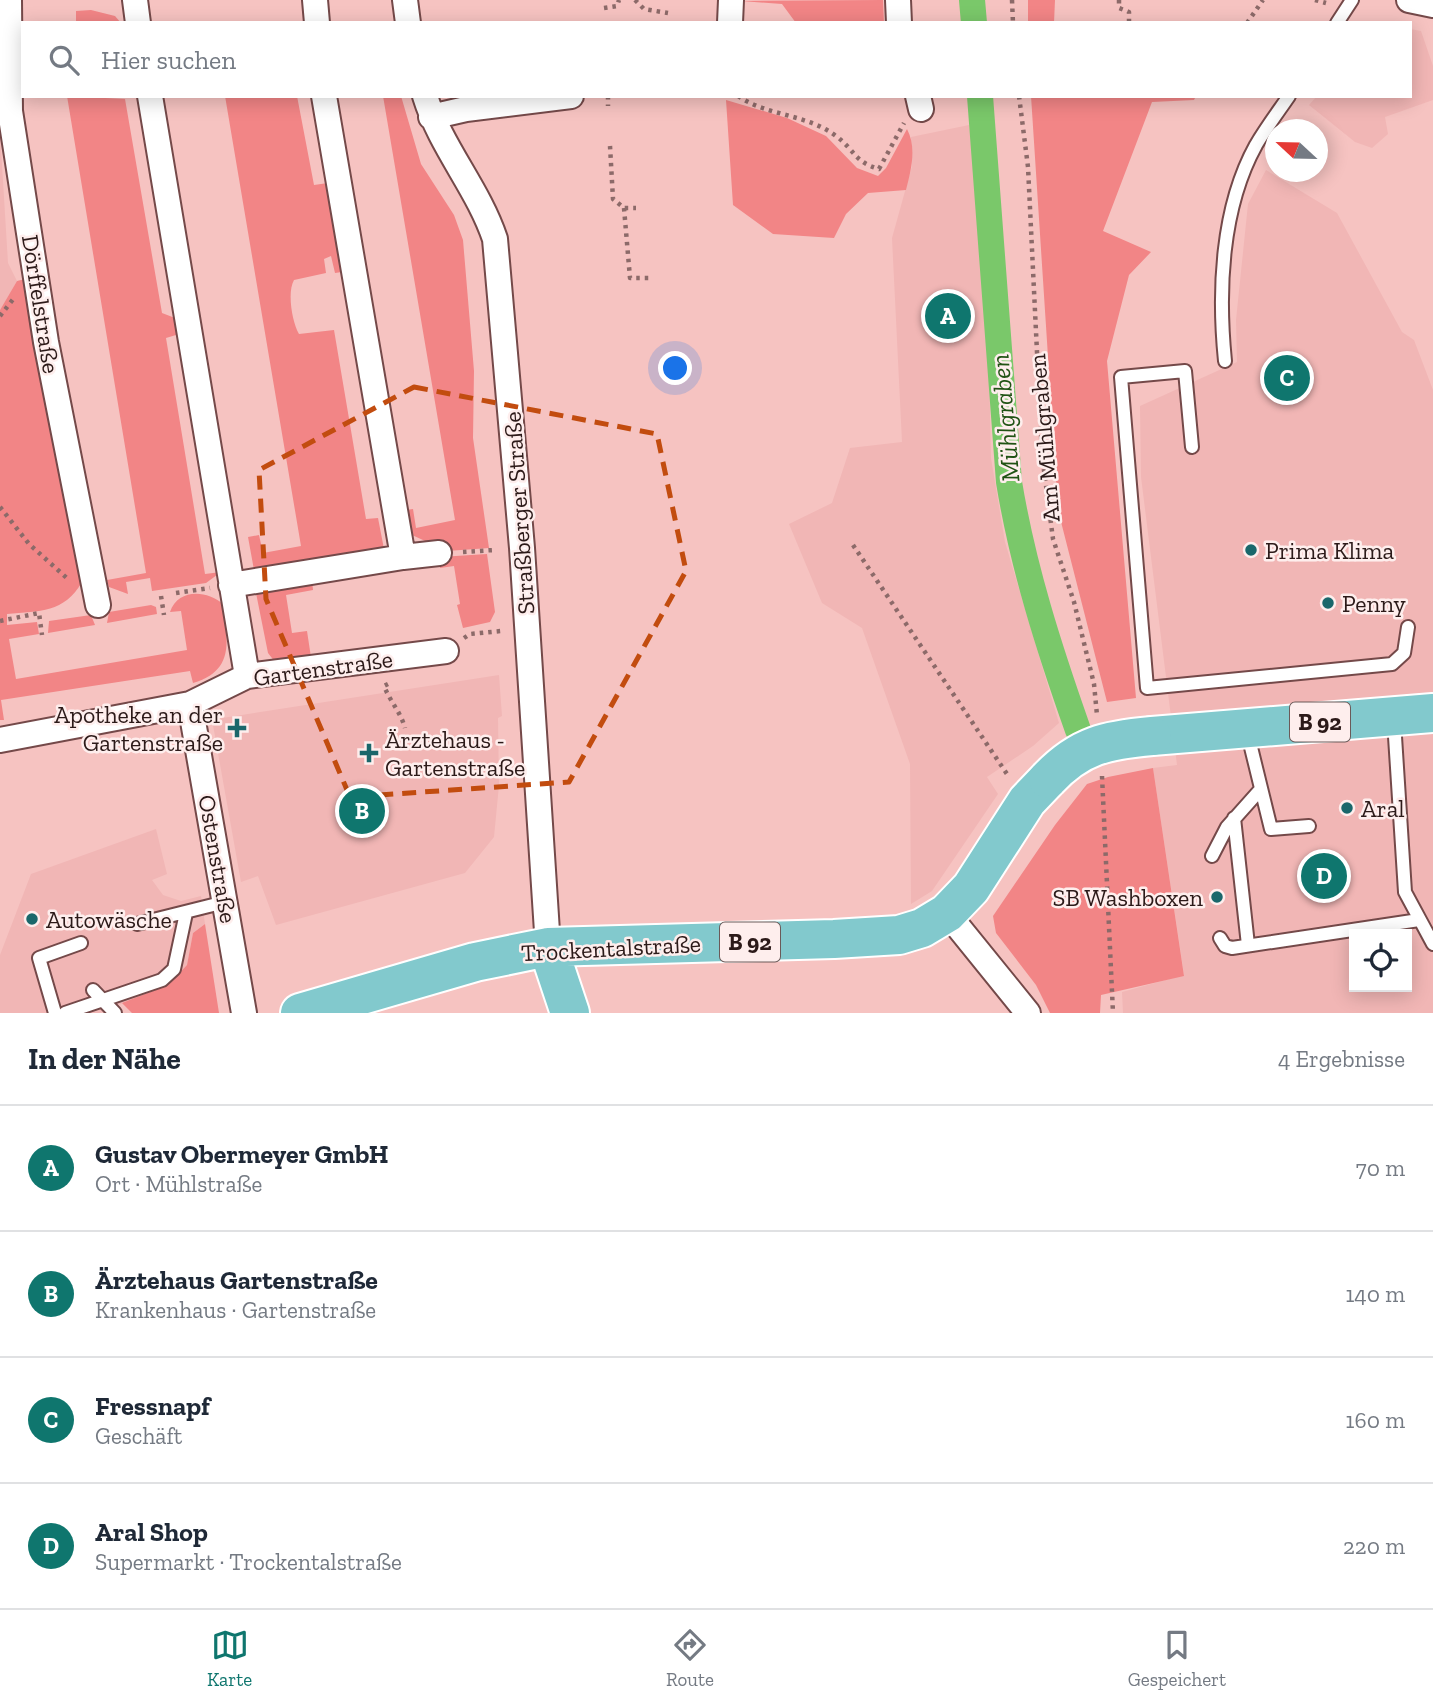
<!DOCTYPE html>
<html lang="de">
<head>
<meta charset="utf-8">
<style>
	body { margin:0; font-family:"Zilla Slab",serif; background:#f6f6f7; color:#1f2937 }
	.controls { position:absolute; right:21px; bottom:21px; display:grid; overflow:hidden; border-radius:0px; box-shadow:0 4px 18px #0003 }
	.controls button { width:63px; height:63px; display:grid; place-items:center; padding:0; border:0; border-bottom:2px solid #e0e1e3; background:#fff; color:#1f2937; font:35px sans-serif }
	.compass { position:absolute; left:1265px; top:119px; width:63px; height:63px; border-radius:50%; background:#fff; box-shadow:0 4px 18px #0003; rotate:292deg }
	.you { position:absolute; left:676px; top:369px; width:24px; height:24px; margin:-18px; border:5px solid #fff; border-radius:50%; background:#1a73e8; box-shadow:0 0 0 10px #1a73e833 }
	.badge { display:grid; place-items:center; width:46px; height:46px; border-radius:50%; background:#0f766e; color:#fff; font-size:23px; font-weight:700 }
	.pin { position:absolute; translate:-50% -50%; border:4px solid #fff; box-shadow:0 2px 7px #0006 }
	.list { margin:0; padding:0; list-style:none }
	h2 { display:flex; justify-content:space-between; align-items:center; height:91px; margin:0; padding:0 28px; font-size:30px }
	h2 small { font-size:23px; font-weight:400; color:#747a83 }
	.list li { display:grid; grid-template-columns:46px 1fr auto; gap:21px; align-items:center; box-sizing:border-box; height:126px; padding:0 28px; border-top:2px solid #e0e1e3 }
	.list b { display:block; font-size:26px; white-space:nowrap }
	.list p { margin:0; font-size:23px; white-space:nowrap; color:#747a83 }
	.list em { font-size:23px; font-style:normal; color:#747a83 }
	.icon { flex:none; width:38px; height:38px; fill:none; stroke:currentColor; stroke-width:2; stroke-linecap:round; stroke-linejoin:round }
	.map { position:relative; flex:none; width:1433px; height:1013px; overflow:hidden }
	.search { position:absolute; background:#fff; box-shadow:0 4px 18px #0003; left:21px; right:21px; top:21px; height:77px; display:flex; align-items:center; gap:18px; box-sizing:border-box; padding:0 24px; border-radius:0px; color:#747a83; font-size:26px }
	.sheet { height:595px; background:#fff }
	nav { display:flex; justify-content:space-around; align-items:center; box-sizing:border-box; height:98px; border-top:2px solid #e0e1e3; background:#fff; font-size:19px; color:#747a83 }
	nav a { display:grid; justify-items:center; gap:4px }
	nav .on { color:#0f766e }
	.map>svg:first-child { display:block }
	.built { fill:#f1b6b5; fill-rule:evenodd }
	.green { fill:#f28586 }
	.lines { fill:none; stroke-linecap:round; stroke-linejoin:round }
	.canal { stroke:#7ac86a; stroke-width:26 }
	.service-casing { stroke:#744949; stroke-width:16 }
	.minor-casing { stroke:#744949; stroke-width:28 }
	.primary-casing { stroke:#fff; stroke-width:42 }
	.path { stroke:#8c6a69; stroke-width:4.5; stroke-dasharray:3.5 5; stroke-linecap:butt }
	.service { stroke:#fff; stroke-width:12 }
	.minor { stroke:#fff; stroke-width:24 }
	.primary { stroke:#82c9cd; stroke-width:38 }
	.primary-bridge-casing { stroke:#fff; stroke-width:42; stroke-linecap:butt }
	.primary-bridge { stroke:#82c9cd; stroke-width:38 }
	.marked { fill:none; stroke:#c24c0f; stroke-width:5; stroke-dasharray:14 9; stroke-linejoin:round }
	.poi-dot { fill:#1a676b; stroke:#feeeed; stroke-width:2.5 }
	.labels { text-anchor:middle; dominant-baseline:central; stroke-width:5; stroke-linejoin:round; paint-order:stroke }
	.shield { fill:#feeeed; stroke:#6b5a59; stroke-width:2 }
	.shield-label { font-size:23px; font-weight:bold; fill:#2c1a19 }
	.street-label { font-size:24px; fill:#2c1a19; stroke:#feeeed }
	.poi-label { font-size:24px; fill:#2c1a19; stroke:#feeeed; text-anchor:start }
	.water-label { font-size:26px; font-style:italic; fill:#205314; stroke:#feeeed }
</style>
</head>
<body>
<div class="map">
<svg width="1433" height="1013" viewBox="0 0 1433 1013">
	<rect width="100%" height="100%" fill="#f6c3c1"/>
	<path class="built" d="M1410 29 1421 31 1433 66V100L1385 117 1388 134 1372 148 1355 142 1309 105 1317 96H1410Z
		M969 125 986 231 991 458 1005 542 1059 723 1033 746 987 777 998 794 932 891 911 904 910 764 862 628 822 603 789 524 832 503 850 448 902 442 892 238 912 166 911 137Z
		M0 132 8 263 17 281 0 310Z
		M1266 170 1337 213 1402 332 1414 340 1433 390V1013H1123L1122 992 1184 975 1153 768 1177 765 1141 477 1140 406 1237 362 1236 320 1248 204ZM1354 934H1407V987H1354Z
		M499 675 502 716 498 718 499 785 494 837 465 873 276 925 258 876 241 882 213 725 216 719Z
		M156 829 167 874 152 880 163 895 181 901 201 896 205 924 193 933 187 965 168 985 99 1013H0V955L31 874Z"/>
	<path class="green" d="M883 0 884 23H796L782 4 741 1Z
		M1028 0H1055L1054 23H1028Z
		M91 10 115 16 121 23H76V11Z
		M67 96 125 99 162 313 175 318 179 328 176 335 166 338 205 574 221 572 206 583 152 591 150 578 126 582 128 594 109 587 107 580 146 573Z
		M225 96H297L314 185 335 182 349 271 335 273 331 256 324 259 326 273 294 280C287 292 292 322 299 334L334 330 366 519 378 518 384 549 254 570 248 537 259 535 263 553 301 546Z
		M383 96H401L421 164 454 215 463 240 474 371 473 438 489 548 447 551 412 535 406 510 413 509 416 528 455 520Z
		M1031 96H1196L1194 100 1152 102 1103 231 1151 252 1129 275 1107 361 1136 698 1107 702 1058 510Z
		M726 100 787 118 826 136 857 168 878 176 886 168 907 129C917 148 911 170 906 190L868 193 846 214 834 238 773 234 733 205Z
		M29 278 82 582C64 613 40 611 7 614V625L37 622 39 634 9 639 16 679 187 650 181 611 170 612C178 588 207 590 223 604 227 640 236 670 193 683L190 671 1 700 4 720H0V310L17 281Z
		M487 554 495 612 490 622 463 628 457 605 460 604 454 566 440 568V557Z
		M312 580 313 590 286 595 292 633 307 631 312 664 275 662 268 653 256 593Z
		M151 605 156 607 157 614 107 623 109 612Z
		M91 615 95 625 48 633 49 621Z
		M1153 768 1184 976 1101 995 1100 1013H1050L1036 985 996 933 993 916 1055 825 1087 784 1108 777Z
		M205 924 219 1013H132L122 1003 168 985 187 965 193 933Z"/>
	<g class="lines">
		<path class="canal" d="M972 0 974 23
			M980 96 1009 482C1023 567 1049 648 1078 730"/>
		<defs>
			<path id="service" d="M1337 23 1352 0
				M1225 361C1218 292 1221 208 1256 145 1266 128 1278 112 1289 96
				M1192 447 1185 371 1121 377 1147 688 1392 664 1404 653 1408 627
				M1394 721 1405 892 1433 944
				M1247 731 1271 829 1309 826
				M1234 818 1248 945
				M1212 856 1227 827 1260 790
				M137 924 225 902
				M1220 938 1225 946 1232 948 1419 920
				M93 990 115 1013
				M55 1013 39 958 81 943
				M65 1013 162 980 174 969 186 913"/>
			<path id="minor" d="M9 0 10 111 46 342 98 605
				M135 0 138 23
				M315 0 317 23
				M405 0 408 23
				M898 0 899 23
				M1409 0 1433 5
				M730 23 731 0
				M150 96 247 676
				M425 96C441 148 478 188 495 239L522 548 548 947
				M918 96 921 109
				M431 117 466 109 571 96
				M403 557 439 553
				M231 585 403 557 324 96
				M190 704 244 1013
				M0 740 190 704 247 676 446 651
				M947 913 1028 1013"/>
			<path id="primary" d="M1152 736 1433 713
				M548 947 570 1013
				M300 1013 475 962 548 947 834 939 899 935 922 928 947 913 971 888 1027 801 1048 779"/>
		</defs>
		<use href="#service" class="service-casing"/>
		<use href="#minor" class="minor-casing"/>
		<use href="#primary" class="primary-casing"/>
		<path class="path" d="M635 0 644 9 668 13
			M1012 0 1013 23
			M1119 0V8L1129 12V23
			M1315 0 1326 3
			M604 8 617 6 619 0
			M1247 23 1263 0
			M608 96V106
			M738 96C767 116 807 114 836 136 855 150 854 162 879 169L904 123
			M1019 96 1028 167 1042 455 1053 539 1074 602 1094 684 1097 715
			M610 146 613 199 624 208H636
			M624 208 630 278H653
			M0 316 14 298
			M0 507 29 544 69 580
			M853 545 1009 777
			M463 552 494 550
			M176 593 210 588
			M161 596 164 615
			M0 621 39 613 42 635
			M464 638 470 634 501 631
			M388 684 384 686C390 701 401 713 405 728
			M1102 776 1113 1013"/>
		<use href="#service" class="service"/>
		<use href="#minor" class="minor"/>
		<use href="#primary" class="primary"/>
		<defs>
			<path id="primary-bridge" d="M1048 779C1080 745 1107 740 1152 736"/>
		</defs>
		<use href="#primary-bridge" class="primary-bridge-casing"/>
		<use href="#primary-bridge" class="primary-bridge"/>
	</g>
	<path class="marked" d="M414 387 657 434 686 571 569 782 350 797 266 599 259 470Z"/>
	<g class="poi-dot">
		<circle cx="1251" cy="550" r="7"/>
		<circle cx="1328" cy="603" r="7"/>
		<path d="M233.5 717.5h7v7h7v7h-7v7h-7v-7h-7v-7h7z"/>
		<path d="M365.5 742.5h7v7h7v7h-7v7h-7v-7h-7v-7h7z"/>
		<circle cx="1347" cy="808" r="7"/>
		<circle cx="1217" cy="897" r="7"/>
		<circle cx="32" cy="919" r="7"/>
	</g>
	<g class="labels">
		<g class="shield">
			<rect x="1290" y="702.5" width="60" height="39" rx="5"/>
			<rect x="720" y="922.5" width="60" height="39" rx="5"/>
		</g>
		<g class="shield-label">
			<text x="1320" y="722">B 92</text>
			<text x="750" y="942">B 92</text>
		</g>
		<g class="street-label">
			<text transform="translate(41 304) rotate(81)">Dörffelstraße</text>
			<text transform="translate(1044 438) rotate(-95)">Am Mühlgraben</text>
			<text transform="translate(519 513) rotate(-94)">Straßberger Straße</text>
			<text transform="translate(323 668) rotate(-8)">Gartenstraße</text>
			<text transform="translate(218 859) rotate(80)">Ostenstraße</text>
			<text transform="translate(611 948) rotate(-3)">Trockentalstraße</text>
		</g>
		<g class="poi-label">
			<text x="1265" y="550">Prima Klima</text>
			<text x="1342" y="603">Penny</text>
			<text x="223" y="714" text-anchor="end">Apotheke an der<tspan x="223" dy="28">Gartenstraße</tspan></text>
			<text x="385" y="739">Ärztehaus -<tspan x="385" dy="28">Gartenstraße</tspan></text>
			<text x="1361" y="808">Aral</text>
			<text x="1203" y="897" text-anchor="end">SB Washboxen</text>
			<text x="46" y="919">Autowäsche</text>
		</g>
		<g class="water-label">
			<text transform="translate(1005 418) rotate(-95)">Mühlgraben</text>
		</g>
	</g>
</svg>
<div class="controls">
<button><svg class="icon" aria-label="locate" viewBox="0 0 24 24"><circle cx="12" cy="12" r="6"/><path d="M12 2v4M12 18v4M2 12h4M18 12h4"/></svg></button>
</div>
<svg class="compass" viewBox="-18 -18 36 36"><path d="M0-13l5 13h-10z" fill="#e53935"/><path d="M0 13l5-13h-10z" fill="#747a83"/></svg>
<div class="you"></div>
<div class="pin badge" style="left:948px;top:316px">A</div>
<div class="pin badge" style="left:362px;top:811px">B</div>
<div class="pin badge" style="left:1287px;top:378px">C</div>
<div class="pin badge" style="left:1324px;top:876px">D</div>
<div class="search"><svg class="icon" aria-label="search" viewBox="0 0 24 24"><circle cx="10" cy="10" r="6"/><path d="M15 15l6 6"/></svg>Hier suchen</div>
</div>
<section class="sheet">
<h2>In der Nähe<small>4 Ergebnisse</small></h2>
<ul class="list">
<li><span class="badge">A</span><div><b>Gustav Obermeyer GmbH</b><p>Ort · Mühlstraße</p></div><em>70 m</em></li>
<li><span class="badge">B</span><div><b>Ärztehaus Gartenstraße</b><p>Krankenhaus · Gartenstraße</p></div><em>140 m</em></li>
<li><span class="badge">C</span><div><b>Fressnapf</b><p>Geschäft</p></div><em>160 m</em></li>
<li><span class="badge">D</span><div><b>Aral Shop</b><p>Supermarkt · Trockentalstraße</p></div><em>220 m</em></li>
</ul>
</section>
<nav>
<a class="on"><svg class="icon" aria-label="map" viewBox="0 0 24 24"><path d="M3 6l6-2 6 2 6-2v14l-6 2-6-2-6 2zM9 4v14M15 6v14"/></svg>Karte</a>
<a><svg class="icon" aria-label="directions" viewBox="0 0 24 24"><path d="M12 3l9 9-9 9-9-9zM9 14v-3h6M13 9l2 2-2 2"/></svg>Route</a>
<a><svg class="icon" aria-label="saved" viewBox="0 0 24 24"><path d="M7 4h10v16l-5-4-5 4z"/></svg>Gespeichert</a>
</nav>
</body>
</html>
